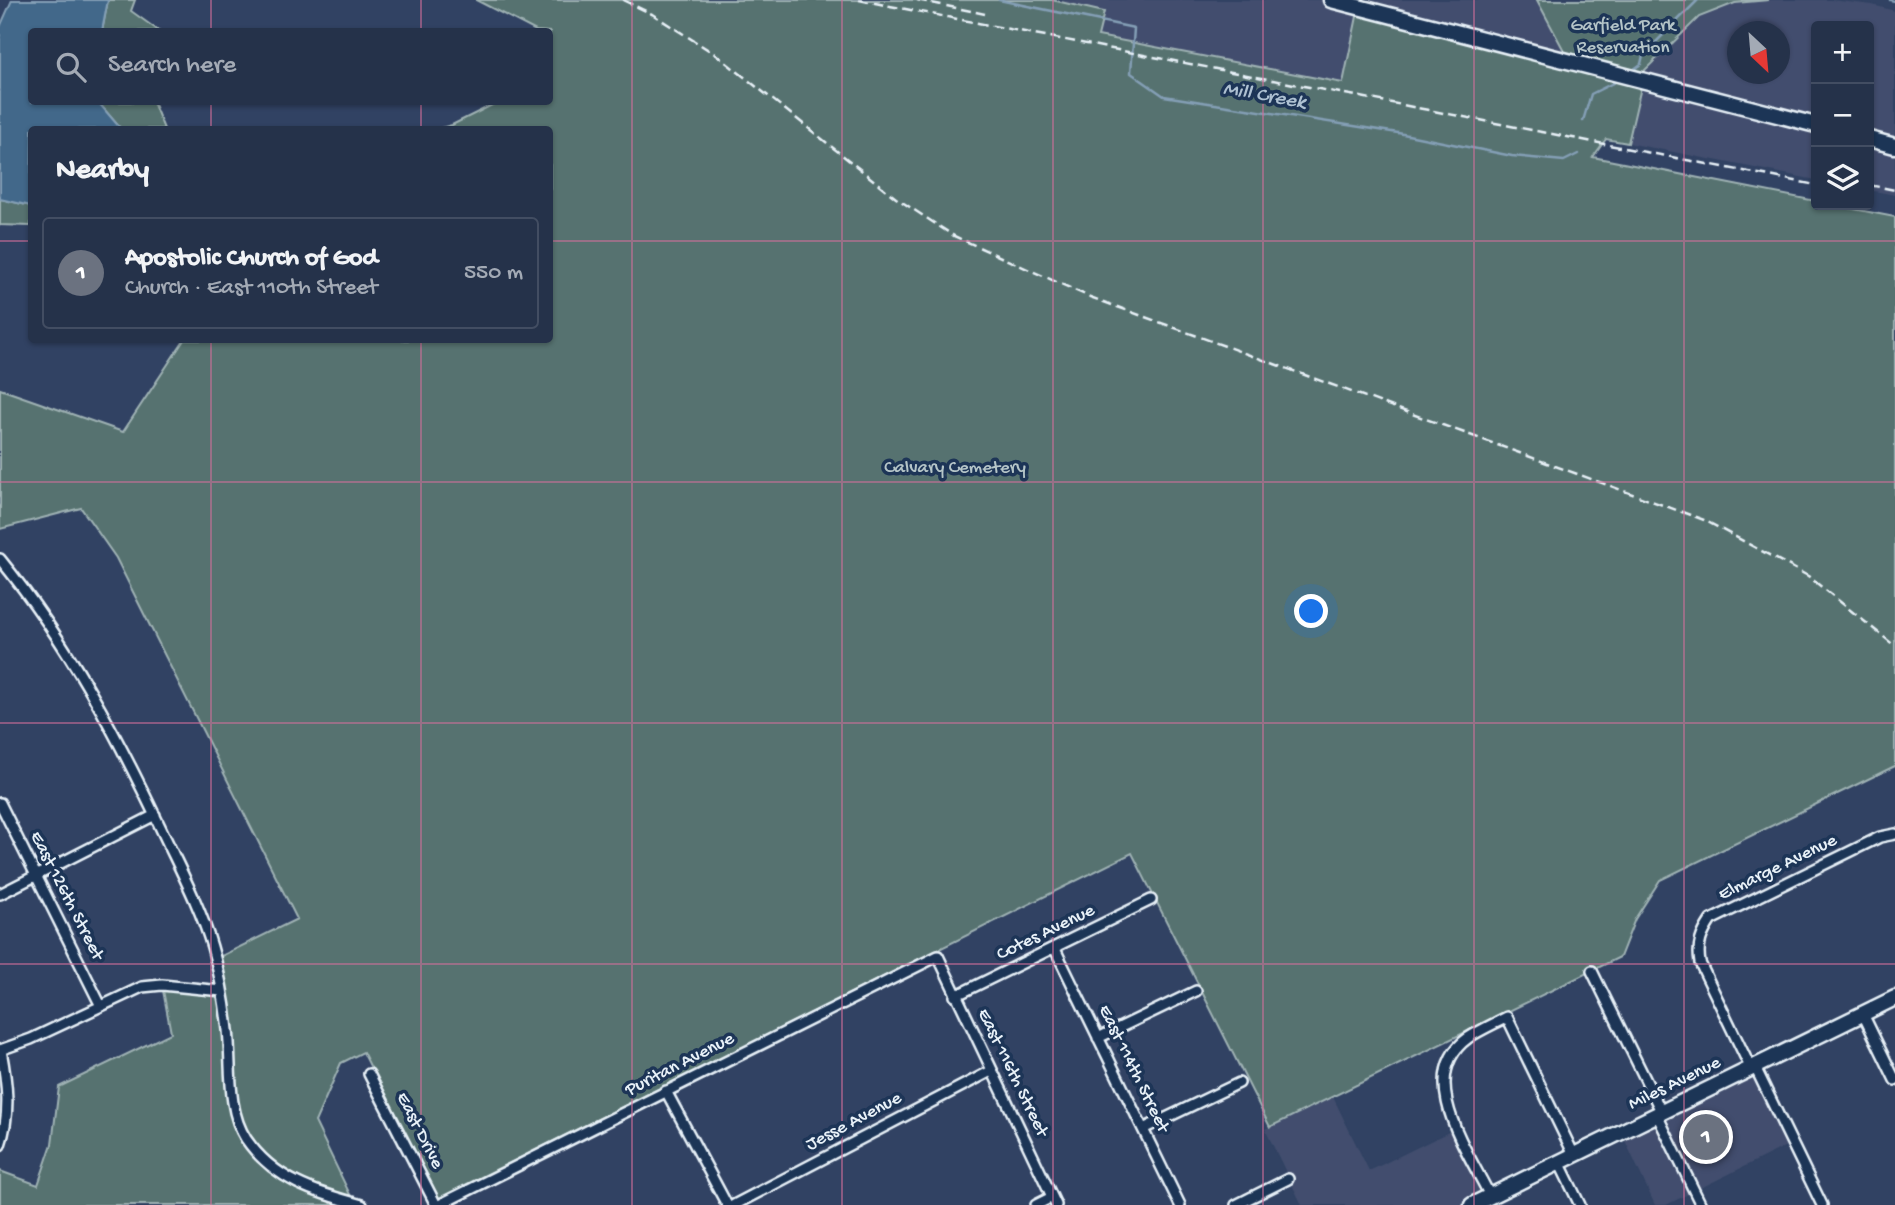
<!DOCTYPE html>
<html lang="en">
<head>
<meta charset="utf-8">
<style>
	body { margin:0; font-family:"Gochi Hand",sans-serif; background:#2d3a51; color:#f1f3f6 }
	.controls { position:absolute; right:21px; top:21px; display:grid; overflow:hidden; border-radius:7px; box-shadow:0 2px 5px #0004 }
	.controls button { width:63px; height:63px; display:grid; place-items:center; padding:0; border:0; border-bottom:2px solid #424d62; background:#25324a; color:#f1f3f6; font:35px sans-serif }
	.compass { position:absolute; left:1727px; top:21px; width:63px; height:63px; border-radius:50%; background:#25324a; box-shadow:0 2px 5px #0004; rotate:154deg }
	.you { position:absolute; left:1312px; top:612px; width:24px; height:24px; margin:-18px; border:5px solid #fff; border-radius:50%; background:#1a73e8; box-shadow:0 0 0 10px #1a73e833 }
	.badge { display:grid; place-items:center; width:46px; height:46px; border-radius:50%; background:#ffd166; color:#fff; font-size:23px; font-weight:700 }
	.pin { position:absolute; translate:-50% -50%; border:4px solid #fff; box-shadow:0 2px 7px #0006 }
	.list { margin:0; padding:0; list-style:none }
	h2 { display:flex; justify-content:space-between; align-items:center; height:91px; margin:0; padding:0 28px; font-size:30px }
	h2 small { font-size:23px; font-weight:400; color:#a3aab5 }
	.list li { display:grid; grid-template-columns:46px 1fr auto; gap:21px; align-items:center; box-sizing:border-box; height:112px; margin:0 14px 14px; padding:0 14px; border:2px solid #424d62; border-radius:7px }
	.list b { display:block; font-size:26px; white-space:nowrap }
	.list p { margin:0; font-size:23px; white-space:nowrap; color:#a3aab5 }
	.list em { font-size:23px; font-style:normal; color:#a3aab5 }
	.icon { flex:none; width:38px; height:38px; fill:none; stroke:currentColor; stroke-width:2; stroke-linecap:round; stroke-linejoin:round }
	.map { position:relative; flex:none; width:1895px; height:1205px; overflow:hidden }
	.search { position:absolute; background:#25324a; box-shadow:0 2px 5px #0004; left:28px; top:28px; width:525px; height:77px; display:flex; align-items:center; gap:18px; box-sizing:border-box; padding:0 24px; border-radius:7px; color:#a3aab5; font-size:26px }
	.panel { position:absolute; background:#25324a; box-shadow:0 2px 5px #0004; left:28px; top:126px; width:525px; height:217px; border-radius:7px }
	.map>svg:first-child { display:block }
	.built { fill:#424e6e; fill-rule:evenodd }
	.green { fill:#56726f; stroke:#9fb2b4; stroke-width:2 }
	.water { fill:#42688a; stroke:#849fb6; stroke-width:2 }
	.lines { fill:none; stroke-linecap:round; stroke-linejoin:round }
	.stream { stroke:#849fb6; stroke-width:2.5 }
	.street-casing { stroke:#e8f1f8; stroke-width:14 }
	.primary-casing { stroke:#e8f1f8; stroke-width:19 }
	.street { stroke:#1d3557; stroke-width:9 }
	.primary { stroke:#1d3557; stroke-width:14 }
	.rail { stroke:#e8f1f8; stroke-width:2.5; stroke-dasharray:10 5; stroke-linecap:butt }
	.grid { fill:none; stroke:#d16f9a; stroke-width:2; stroke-opacity:0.55 }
	.labels { text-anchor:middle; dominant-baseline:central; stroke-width:7; stroke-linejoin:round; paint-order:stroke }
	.park-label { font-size:19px; fill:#b5c5c8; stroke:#1d3557 }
	.street-label { font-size:19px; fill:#e8f1f8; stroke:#1d3557 }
	.water-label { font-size:21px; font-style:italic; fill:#aec1d2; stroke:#1d3557 }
</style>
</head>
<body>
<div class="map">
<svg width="1895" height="1205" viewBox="0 0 1895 1205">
	<rect width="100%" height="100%" fill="#314263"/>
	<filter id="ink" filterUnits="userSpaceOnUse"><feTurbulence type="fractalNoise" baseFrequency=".0143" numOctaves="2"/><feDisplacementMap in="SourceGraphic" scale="14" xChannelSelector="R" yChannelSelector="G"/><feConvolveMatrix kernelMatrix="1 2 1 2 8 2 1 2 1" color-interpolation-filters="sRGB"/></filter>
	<g filter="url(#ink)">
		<path class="built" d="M1052 0H1537L1570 61 1488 117 1097 41 1104 12Z
			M1770 0H1831L1872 5 1895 11V195L1869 190V26H1816V180L1628 143 1645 70 1699 16 1735 3ZM1738 32H1780V74H1738Z
			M1755 1067 1792 1143 1666 1205H1655L1621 1132Z
			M1333 1097 1369 1171 1457 1128 1490 1196 1472 1205H1302L1265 1129Z"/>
		<path class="green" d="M108 0H135L131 11 159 31 102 32Z
			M476 0H1052L1104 12 1098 36 1343 83 1359 7 1569 60 1537 0H1769L1735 3 1699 17 1645 70 1628 143 1606 139 1593 157 1816 201V205H1833L1895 217V766L1660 880 1635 919 1620 957 1270 1127 1132 853 437 1199 363 1052 341 1063 315 1122 354 1203 362 1205H0V1171L38 1185 52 1144 59 1087 171 1033 162 985 221 990 215 959 297 919 116 558 81 508 0 529V389L123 432 184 340H550V130L437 129 452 125 498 102H550V32L536 31Z
			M98 102H153L164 129H121Z
			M0 199 31 206V226L0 225Z"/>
		<path class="water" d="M12 0H108L102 31 32 32V102H98L121 129 32 130 31 206 0 199V27Z"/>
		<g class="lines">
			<path class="stream" d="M999 0 1134 28 1131 73 1164 96 1398 133 1512 156 1564 161 1578 154
				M1890 0 1895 1
				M1630 72 1641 64 1643 55 1698 0
				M1583 121 1591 94 1619 80"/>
			<defs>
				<path id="street" d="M0 559C69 644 118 737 164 835 181 871 201 909 212 947 220 974 225 1003 228 1030 232 1064 226 1108 246 1139 274 1180 316 1193 362 1205
					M0 803 100 1004
					M0 894 155 815
					M1055 949 1180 1205
					M1592 971 1659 1107 1660 1121 1701 1205
					M955 996 1151 900
					M1863 1014 1895 1080
					M1098 1038 1196 991
					M0 1050 31 1039 142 987 162 985 222 991
					M1755 1067 1822 1205
					M1751 1069 1700 963C1697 945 1701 935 1711 920L1880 837 1895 834
					M369 1074 436 1205
					M666 1091 727 1205
					M1143 1129 1239 1083
					M0 1145C11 1113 7 1083 1 1050
					M1559 1162 1580 1205
					M1490 1196C1469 1153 1414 1077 1468 1038 1480 1030 1494 1024 1507 1017L1574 1155
					M439 1205 938 956 1056 1205
					M734 1205 991 1071
					M1036 1205 1052 1197
					M1236 1205 1288 1179"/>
				<path id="primary" d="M1331 0 1816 125
					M1869 139 1895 146
					M1472 1205 1895 998"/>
			</defs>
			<use href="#street" class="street-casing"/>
			<use href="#primary" class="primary-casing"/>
			<use href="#street" class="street"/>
			<use href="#primary" class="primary"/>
			<path class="rail" d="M623 0 652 14 718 56 896 198 954 236 1090 297 1704 520 1808 576 1895 646
				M859 0 1816 185
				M917 0 985 14
				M1869 185 1895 190"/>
		</g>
	</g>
	<path class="grid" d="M211 0V32M421 0V32M632 0V1205M842 0V1205M1053 0V1205M1263 0V1205M1474 0V1205M1684 0V1205M211 102V130M421 102V130M0 241H32M550 241H1895M211 340V1205M421 340V1205M0 482H1895M0 723H1895M0 964H1895"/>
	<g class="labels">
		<g class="park-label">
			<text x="1623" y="26">Garfield Park<tspan x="1623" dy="22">Reservation</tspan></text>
			<text x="955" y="468">Calvary Cemetery</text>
		</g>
		<g class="street-label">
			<text transform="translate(1778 868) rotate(-26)">Elmarge Avenue</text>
			<text transform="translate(66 896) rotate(63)">East 126th Street</text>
			<text transform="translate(1046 933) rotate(-26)">Cotes Avenue</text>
			<text transform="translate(680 1065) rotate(-27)">Puritan Avenue</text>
			<text transform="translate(1133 1069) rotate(64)">East 114th Street</text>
			<text transform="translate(1012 1073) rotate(64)">East 116th Street</text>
			<text transform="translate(1675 1084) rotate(-26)">Miles Avenue</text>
			<text transform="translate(854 1122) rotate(-28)">Jesse Avenue</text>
			<text transform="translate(419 1131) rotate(63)">East Drive</text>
		</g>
		<g class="water-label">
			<text transform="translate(1264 97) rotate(10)">Mill Creek</text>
		</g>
	</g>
</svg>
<div class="controls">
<button>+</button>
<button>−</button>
<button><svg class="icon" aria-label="layers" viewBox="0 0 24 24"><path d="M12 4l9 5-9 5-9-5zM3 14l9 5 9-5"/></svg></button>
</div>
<svg class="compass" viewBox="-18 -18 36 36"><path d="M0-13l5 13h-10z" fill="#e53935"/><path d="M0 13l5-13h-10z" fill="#a3aab5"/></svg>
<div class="you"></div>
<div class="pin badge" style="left:1706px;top:1137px;background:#6b7280">1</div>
<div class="search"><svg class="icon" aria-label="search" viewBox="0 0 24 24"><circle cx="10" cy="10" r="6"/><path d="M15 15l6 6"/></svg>Search here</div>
<section class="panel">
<h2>Nearby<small></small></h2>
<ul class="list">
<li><span class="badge" style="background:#6b7280">1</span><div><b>Apostolic Church of God</b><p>Church · East 110th Street</p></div><em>550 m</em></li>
</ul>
</section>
</div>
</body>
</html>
